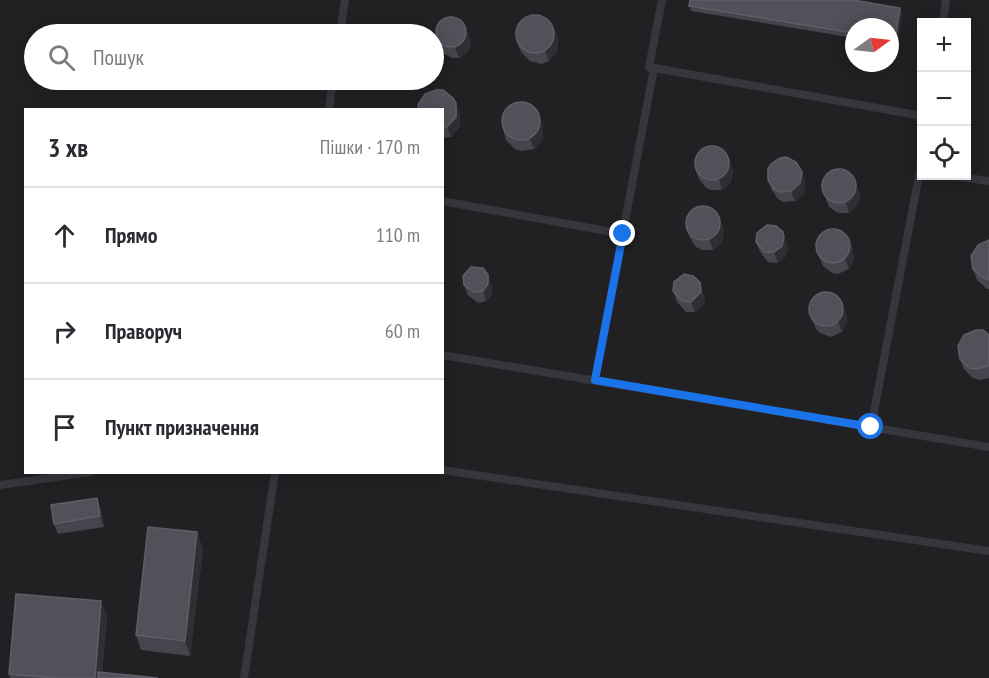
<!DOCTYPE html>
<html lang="uk">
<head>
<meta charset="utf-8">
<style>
	body { margin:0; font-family:"PT Sans Narrow",sans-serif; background:#f7f7f7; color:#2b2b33 }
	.controls { position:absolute; right:18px; top:18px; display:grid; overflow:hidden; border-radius:0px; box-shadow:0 3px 15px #0003 }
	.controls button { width:54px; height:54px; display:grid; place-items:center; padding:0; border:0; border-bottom:2px solid #e1e1e2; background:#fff; color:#2b2b33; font:30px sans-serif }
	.compass { position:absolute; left:845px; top:18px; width:54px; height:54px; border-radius:50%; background:#fff; box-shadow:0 3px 15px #0003; rotate:75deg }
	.stop { position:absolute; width:18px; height:18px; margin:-14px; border:4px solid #1a73e8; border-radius:50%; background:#fff }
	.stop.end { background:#1a73e8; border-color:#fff; box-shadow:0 2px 6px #0008 }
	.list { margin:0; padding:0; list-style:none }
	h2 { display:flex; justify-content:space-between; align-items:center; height:78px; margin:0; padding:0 24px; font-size:26px }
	h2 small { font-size:20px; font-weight:400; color:#7c7c81 }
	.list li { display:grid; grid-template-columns:39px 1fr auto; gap:18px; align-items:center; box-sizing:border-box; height:96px; padding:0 24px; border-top:2px solid #e1e1e2 }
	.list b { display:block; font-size:22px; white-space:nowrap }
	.list em { font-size:20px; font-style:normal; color:#7c7c81 }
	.icon { flex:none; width:33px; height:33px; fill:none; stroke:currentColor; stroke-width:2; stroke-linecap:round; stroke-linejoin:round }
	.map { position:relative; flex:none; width:989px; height:678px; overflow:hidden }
	.search { position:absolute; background:#fff; box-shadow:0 3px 15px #0003; left:24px; top:24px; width:420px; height:66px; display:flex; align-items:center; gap:15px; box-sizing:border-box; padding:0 21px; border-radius:33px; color:#7c7c81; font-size:22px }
	.panel { position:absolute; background:#fff; box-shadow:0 3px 15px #0003; left:24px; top:108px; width:420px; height:366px; border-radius:0px }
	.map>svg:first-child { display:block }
	.built { fill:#212124; fill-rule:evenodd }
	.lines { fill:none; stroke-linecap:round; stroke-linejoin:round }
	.service { stroke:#36363d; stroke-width:8 }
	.wall { fill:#45464d }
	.shaded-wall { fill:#2e2e33 }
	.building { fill:#505159; stroke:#5d5f68; stroke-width:1.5 }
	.route { stroke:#1a73e8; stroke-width:8 }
</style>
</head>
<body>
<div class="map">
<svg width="989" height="678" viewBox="0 0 989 678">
	<rect width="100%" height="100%" fill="#151517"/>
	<path class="built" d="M0 0H989V678H0ZM922 22H966V176H922ZM854 27H890V63H854ZM34 34H434V80H34ZM26 110H442V472H26Z"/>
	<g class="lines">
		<path class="service" d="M662 0 649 67 922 116
			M943 22 946 0
			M340 34 345 0
			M329 110 333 80
			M920 170 922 158
			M953 176 989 181
			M442 201 623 234
			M442 355 989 447
			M595 380 654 68
			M871 427 920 170H922
			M442 470 989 551
			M0 485 91 472
			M244 678 275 472"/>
	</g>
	<path class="wall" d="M689 6 902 13 897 45 890 44V27H854V38L691 11Z
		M558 38 557 52 549 61 542 64 530 61 521 52 517 42Z
		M437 40 471 42 468 52 459 58H453L444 54 441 50Z
		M442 110 460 114V127L451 137 442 138Z
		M543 126V139L534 149 521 151 515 149 506 140 503 129Z
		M695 168 733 170 731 182 722 190H711L706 188 699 179Z
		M802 172 805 182 804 194 795 201 783 202 778 199 772 190 768 180Z
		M821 186 860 194 858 205 849 213H838L829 207Z
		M686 228 724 230 722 242 713 250H702L696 247 690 238Z
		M849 237 852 247 854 259 849 269 838 274 832 273 823 266 819 256Z
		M989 240V289H987L977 280 973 269Z
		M756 242 788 248 785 257 778 263 768 262 760 252Z
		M464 285 492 286V295L486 301 478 303 468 295Z
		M673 291 703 293 705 302 695 312H686L677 302Z
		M847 316V322L842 332 831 337 820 333 816 329 812 319Z
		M989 335V378L979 380 973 378 964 369 960 359Z
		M101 508 104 527 58 534 54 524Z
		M203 548 190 656 141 650 136 635Z
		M101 601 107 617 102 673 158 678H10L9 674Z"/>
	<path class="shaded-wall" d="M900 8 902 13 897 45 895 40Z
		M554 28 558 38 557 52 549 61 545 51Z
		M467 31 471 42 468 52 459 58 455 48Z
		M456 103 460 114V127L451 137 447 127Z
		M539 115 543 126V139L534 149 530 139Z
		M729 160 733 170 731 182 722 190 719 179Z
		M802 172 805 182 804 194 795 201 791 191Z
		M856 183 860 194 858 205 849 213 846 202Z
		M720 220 724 230 722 242 713 250 709 239Z
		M783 232 788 248 785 257 778 263 774 252Z
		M849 237 852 247 854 259 849 269 845 259Z
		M488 275 492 286V295L486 301 483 291Z
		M700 282 703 293 705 302 695 312 691 302Z
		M843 306 847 316V322L842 332 838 322Z
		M97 498 101 508 104 527 100 516Z
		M197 532 203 548 190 656 185 641Z
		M101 601 107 617 102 678H95Z"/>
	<path class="building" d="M690 0H853L900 8 895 40 890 39V27H854V33L689 6Z
		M516 34a19 19 0 1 1 38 0a19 19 0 1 1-38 0Z
		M436 32a15 15 0 1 1 30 0a15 15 0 1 1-30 0Z
		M436 90H443L453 98 456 103V117L447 127H442V110H419L418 105 425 94Z
		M502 121a19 19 0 1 1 38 0a19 19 0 1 1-38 0Z
		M695 163a17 17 0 1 1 34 0a17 17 0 1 1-34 0Z
		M786 157 796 162 802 172 800 183 791 191 780 192 774 189 768 180V169L771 164 780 158Z
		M822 186a17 17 0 1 1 34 0a17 17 0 1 1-34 0Z
		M686 223a17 17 0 1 1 34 0a17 17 0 1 1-34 0Z
		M767 225 776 226 783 232 784 237 782 246 774 252H765L756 242 757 233Z
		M816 246a17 17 0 1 1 34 0a17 17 0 1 1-34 0Z
		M989 240V280L983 278 973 269 971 256 978 245Z
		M471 267 483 268 488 275V284L483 291 474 292 464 285 463 276Z
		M684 274 693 276 700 282 701 292 691 302 682 301 673 291 674 282Z
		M809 309a17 17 0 1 1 34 0a17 17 0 1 1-34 0Z
		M976 330H983L989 335V365L988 366 976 369 969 368 960 359 958 346 964 335Z
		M97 498 100 516 54 524 51 505Z
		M148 527 197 532 185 641 136 635Z
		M16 594 101 601 95 678H58L9 674Z
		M98 672 158 678H98Z"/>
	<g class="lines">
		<path class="route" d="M623 234 595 380 871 427"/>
	</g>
</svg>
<div class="controls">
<button>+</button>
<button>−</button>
<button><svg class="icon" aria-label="locate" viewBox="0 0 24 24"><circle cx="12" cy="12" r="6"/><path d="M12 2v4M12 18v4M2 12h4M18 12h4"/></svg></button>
</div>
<svg class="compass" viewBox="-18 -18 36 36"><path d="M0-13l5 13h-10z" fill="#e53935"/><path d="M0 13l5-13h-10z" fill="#7c7c81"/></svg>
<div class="stop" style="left:871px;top:427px"></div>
<div class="stop end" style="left:623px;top:234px"></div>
<div class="search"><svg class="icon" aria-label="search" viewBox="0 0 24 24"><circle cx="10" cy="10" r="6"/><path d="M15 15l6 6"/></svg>Пошук</div>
<section class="panel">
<h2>3 хв<small>Пішки · 170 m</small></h2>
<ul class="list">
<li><svg class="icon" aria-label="ahead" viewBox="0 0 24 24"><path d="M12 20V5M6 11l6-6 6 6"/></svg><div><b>Прямо</b></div><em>110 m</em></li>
<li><svg class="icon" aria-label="right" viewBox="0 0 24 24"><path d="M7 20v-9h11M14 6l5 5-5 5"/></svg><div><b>Праворуч</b></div><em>60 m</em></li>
<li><svg class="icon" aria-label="arrive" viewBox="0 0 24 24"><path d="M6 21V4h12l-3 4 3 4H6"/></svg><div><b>Пункт призначення</b></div></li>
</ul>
</section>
</div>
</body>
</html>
